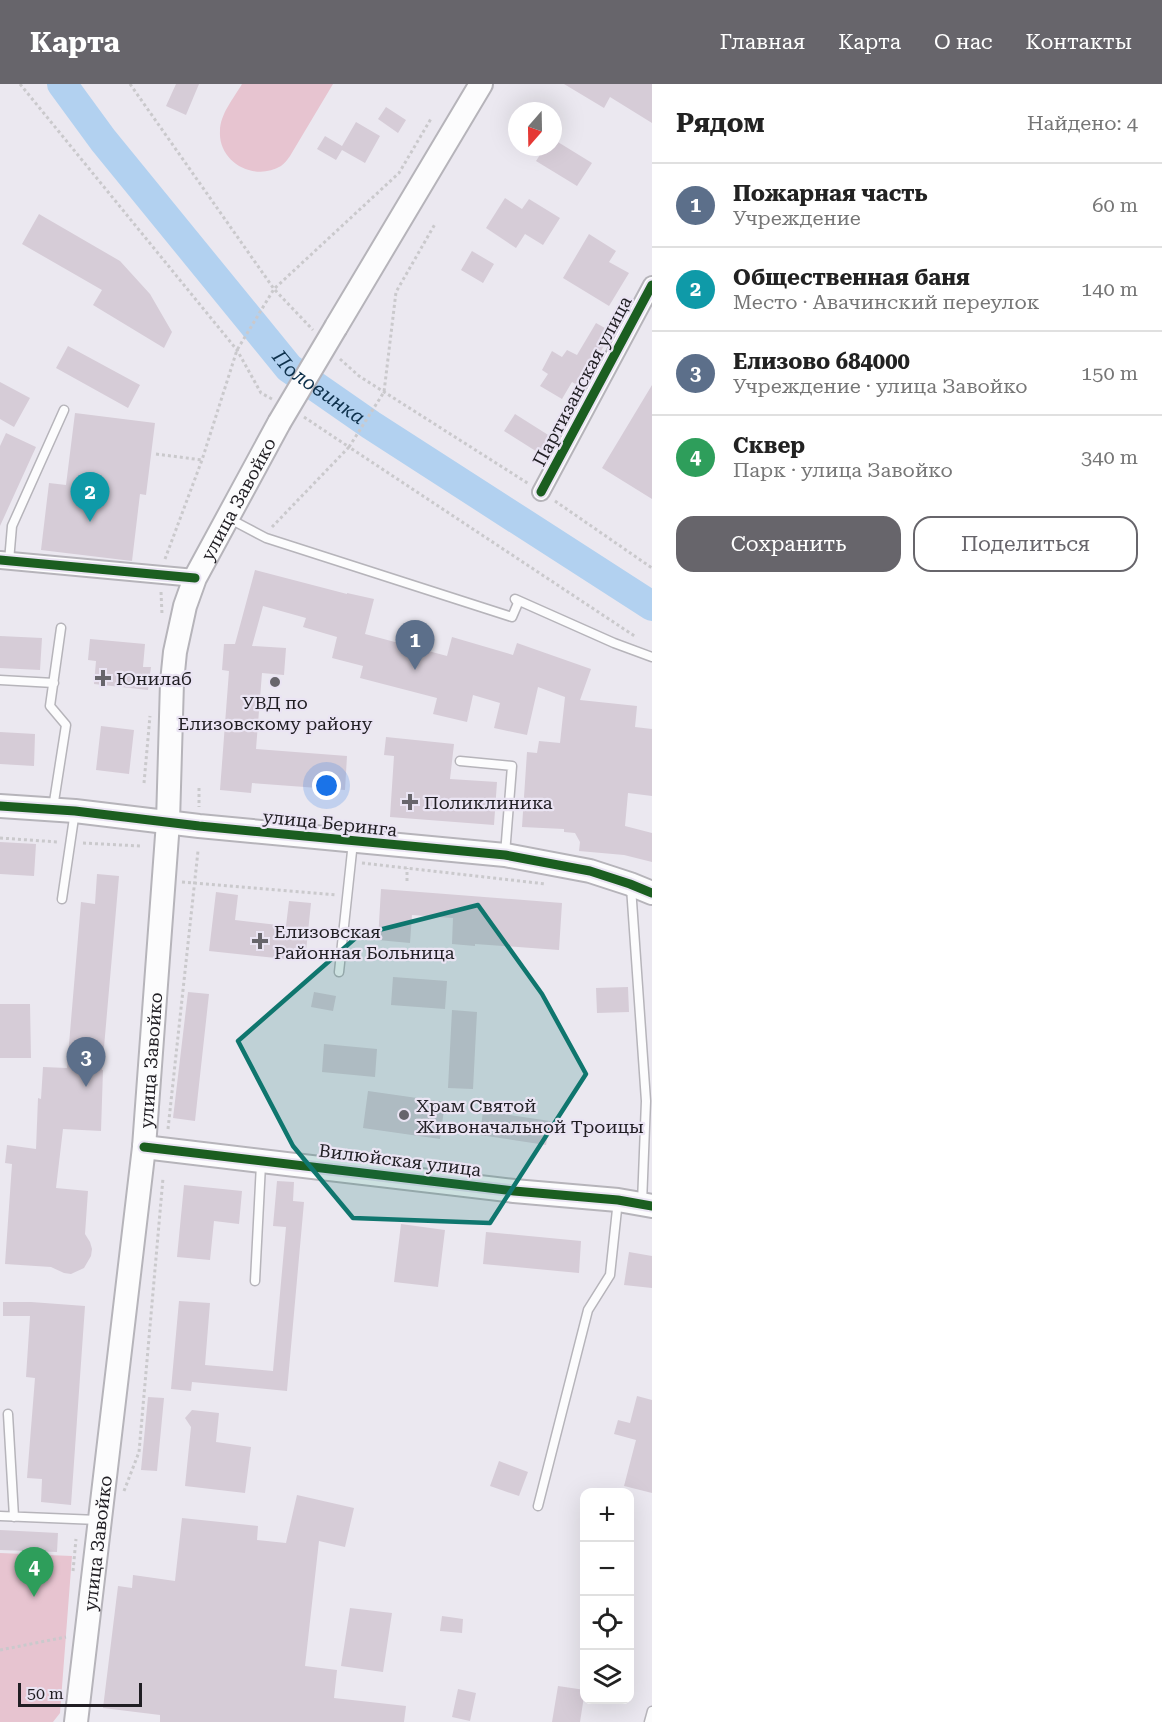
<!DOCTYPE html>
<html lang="ru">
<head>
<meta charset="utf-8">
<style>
	body { margin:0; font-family:"Roboto Serif",serif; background:#f6f6f6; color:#222 }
	.controls { position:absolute; right:18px; bottom:18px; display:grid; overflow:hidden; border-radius:12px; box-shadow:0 6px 24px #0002 }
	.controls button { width:54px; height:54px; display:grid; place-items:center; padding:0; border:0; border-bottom:2px solid #e0e0e0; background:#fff; color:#222; font:30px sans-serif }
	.compass { position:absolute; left:508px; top:18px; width:54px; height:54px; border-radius:50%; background:#fff; box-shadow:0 6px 24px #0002; rotate:200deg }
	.scale { position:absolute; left:18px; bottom:15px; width:124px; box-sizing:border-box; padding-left:6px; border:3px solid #201e23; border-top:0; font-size:16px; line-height:21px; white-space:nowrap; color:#201e23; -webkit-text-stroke:4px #eae4f3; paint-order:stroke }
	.you { position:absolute; left:327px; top:702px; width:21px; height:21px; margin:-15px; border:4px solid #fff; border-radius:50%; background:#1a73e8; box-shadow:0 0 0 9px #1a73e833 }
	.badge { display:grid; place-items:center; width:39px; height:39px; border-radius:50%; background:#67656b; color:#fff; font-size:20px; font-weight:700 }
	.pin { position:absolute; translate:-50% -50px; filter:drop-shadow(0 2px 3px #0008) }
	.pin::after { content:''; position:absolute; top:32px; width:21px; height:18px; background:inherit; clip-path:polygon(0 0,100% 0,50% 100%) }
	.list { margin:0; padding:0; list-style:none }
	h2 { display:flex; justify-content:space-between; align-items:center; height:78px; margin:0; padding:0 24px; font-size:26px }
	h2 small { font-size:20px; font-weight:400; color:#767676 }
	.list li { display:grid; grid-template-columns:39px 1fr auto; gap:18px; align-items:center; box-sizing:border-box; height:84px; padding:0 24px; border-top:2px solid #e0e0e0 }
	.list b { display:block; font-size:22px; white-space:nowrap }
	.list p { margin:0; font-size:20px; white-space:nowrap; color:#767676 }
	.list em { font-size:20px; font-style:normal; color:#767676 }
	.actions { display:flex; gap:12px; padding:18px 24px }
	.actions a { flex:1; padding:14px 0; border:2px solid #67656b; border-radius:18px; text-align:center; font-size:21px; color:#67656b }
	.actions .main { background:#67656b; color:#fff }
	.icon { flex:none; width:33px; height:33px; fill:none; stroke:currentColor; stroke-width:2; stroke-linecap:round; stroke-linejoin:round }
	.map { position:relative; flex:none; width:652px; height:1638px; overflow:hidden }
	header { display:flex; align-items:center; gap:36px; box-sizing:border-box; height:84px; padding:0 30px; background:#67656b; color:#fff }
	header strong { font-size:28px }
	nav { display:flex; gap:33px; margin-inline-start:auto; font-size:21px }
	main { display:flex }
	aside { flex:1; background:#fff }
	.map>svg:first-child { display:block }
	.green { fill:#e7c4d0 }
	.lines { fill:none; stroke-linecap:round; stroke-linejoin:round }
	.river { stroke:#b2d1f0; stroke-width:30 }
	.building { fill:#d6ccd7 }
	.lane-casing { stroke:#b6b4ba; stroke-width:11 }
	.street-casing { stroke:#b6b4ba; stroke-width:20 }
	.secondary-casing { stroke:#b6b4ba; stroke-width:26 }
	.path { stroke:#cac9cc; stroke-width:3; stroke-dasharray:3 3; stroke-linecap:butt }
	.lane { stroke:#fcfcfd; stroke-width:8 }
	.street { stroke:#fcfcfd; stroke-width:16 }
	.secondary { stroke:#fcfcfd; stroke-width:22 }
	.secondary-bridge-casing { stroke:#b6b4ba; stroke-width:26; stroke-linecap:butt }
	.secondary-bridge { stroke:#fcfcfd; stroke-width:22 }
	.cycleway-casing { stroke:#eae4f3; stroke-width:13 }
	.cycleway { stroke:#1b5e20; stroke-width:9 }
	.marked { fill:#0f766e; fill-opacity:0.2; stroke:#0f766e; stroke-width:4.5; stroke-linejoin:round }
	.poi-dot { fill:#67656b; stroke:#eae4f3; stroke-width:2 }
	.labels { text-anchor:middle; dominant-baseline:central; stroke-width:4.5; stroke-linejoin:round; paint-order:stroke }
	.street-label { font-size:18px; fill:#201e23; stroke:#eae4f3 }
	.poi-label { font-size:18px; fill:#201e23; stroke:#eae4f3; text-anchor:start }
	.water-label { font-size:20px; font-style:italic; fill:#0e314c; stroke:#eae4f3 }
</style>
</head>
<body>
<header>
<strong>Карта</strong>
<nav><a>Главная</a><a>Карта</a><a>О нас</a><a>Контакты</a></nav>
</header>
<main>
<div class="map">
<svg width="652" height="1638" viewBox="0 0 652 1638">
	<rect width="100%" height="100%" fill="#ebe8f0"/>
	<path class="green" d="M242 0H333L290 72C288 75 284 80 281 82 254 98 218 78 220 47 220 30 234 14 242 0Z
		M0 1469 72 1472 60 1629 53 1638H0Z"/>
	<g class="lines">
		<path class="river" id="s1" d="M62 0 103 56 289 284 371 341 652 522"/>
	</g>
	<path class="building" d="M176 0H199L186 31 166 22Z
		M564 0H652V39L610 13 604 24Z
		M386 23 406 36 398 49 378 35Z
		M356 38 380 52 365 79 342 66 336 76 317 65 325 52 342 62Z
		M553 55 592 79 577 102 536 77 545 63H553Z
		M505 114 522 125 529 115 560 134 543 161 525 150 516 164 486 144Z
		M39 130 120 177 150 210 172 248 164 264 93 221 102 206 22 160Z
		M589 150 616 167 609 178 629 189 609 222 563 194Z
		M472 167 494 180 483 199 461 186Z
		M596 239 612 248 601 267 597 264 577 301 572 298 562 315 540 302 548 290 542 286 552 267 562 273 567 266 577 271Z
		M68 262 140 301 128 324 56 284Z
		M0 298 30 314 14 343 0 335Z
		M652 301V415L602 384Z
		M75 329 155 339 146 411 140 410 132 477 41 466 49 399 66 401Z
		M515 330 553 354 542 371 504 347Z
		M6 349 36 363 0 442V362Z
		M255 486 347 510V509L374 515 365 550 447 572 452 553 513 571 517 559 591 585 580 616 637 622 635 643 652 645V712L628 709 625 742 652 749V778L624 771 579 767 580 758 575 749 564 748V745L522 743 527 668 537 669 539 657 560 659 565 613 538 603 527 651 494 644 500 619 473 611 467 638 433 630 437 614 360 594 363 582 332 574 337 553 303 543 306 534 263 522 252 562 286 564 284 591 262 589 256 665 347 672 345 706 252 699 251 709 220 706 229 587 222 586 224 560H235Z
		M0 552 42 554 40 586 0 584Z
		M90 555 145 560 143 583H151L148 606 94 600 96 577 88 576Z
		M101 642 134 646 129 690 96 686Z
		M0 648 35 650 34 682 0 680Z
		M386 653 454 660 450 695 497 698 494 741 390 733 394 672 384 671Z
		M0 758 36 760 34 792 0 790Z
		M97 790 119 792 102 986H103L101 1047 63 1045 56 1104 88 1107 85 1150 90 1158 92 1165 91 1172 84 1184 71 1190 64 1189 51 1183 5 1180 12 1080 5 1079 7 1061 36 1065 38 1014 41 1015 43 983 67 984 81 818 95 820Z
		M381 805 562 819 559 866 475 860V862L452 860 453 834 412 831 410 859 378 856Z
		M216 808 238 811 235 836 286 842 289 817 311 819 305 877 209 867Z
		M393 893 447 897 445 925 391 921Z
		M628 903 629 928 597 929 596 904Z
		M188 908 209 910 195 1037 173 1034Z
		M314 908 336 912 333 927 311 923Z
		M0 920H30L31 974H0Z
		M452 926 477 928 473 1005 448 1004Z
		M324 960 377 965 375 993 322 988Z
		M368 1007 445 1018 440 1055 363 1044Z
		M483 1027 550 1037 546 1061 480 1051Z
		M277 1097 294 1098 293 1117 304 1118 287 1307 192 1298 191 1307 171 1305 179 1217 210 1219 205 1281 273 1287 286 1143 273 1142Z
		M184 1101 242 1107 239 1140 214 1137 210 1176 177 1173Z
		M401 1140 445 1146 438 1203 394 1198Z
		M486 1148 581 1157 579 1189 483 1180Z
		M629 1168 652 1172V1204L624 1201Z
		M3 1218H31L85 1222 71 1421 41 1418 42 1395 27 1394 35 1294 26 1293 30 1232H3Z
		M637 1312 652 1316V1409L624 1402 636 1356 614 1350 618 1336 630 1339Z
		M148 1313 164 1314 157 1387 141 1386Z
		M192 1326 219 1329 216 1358 251 1363 245 1409 185 1402 191 1343 185 1334Z
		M499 1377 528 1388 519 1412 490 1402Z
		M297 1411 354 1424 345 1463 319 1457 305 1582 337 1586 334 1614 406 1622 404 1638H160V1631L103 1624 118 1502 132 1504 133 1491 175 1497 182 1434 258 1442 257 1456 286 1459Z
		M0 1446 58 1449 57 1468 0 1466Z
		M350 1524 392 1529 383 1588 341 1582Z
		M442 1532 463 1535 462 1549 440 1547Z
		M558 1602 585 1606 580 1638H552Z
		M458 1605 476 1609 470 1637 452 1633Z"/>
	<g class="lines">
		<defs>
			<path id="lane" d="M228 434 266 454 512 533 518 519 515 515 614 559 652 573
				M9 477 12 442 64 326
				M0 596 54 599
				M460 677 512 682 505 770
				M53 724 66 641 50 622 61 544
				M631 803 646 1017 642 1119
				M62 815 75 727
				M339 888 353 758
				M255 1197 261 1080
				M8 1330 14 1433
				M538 1422 588 1226 610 1191 618 1116
				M0 1432 98 1436
				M649 1638 652 1627"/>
			<path id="street" d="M541 408 652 201
				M0 476 195 494"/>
			<g id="secondary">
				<path d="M336 243 481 0"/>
				<path d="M0 722 75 727 199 742 505 771 590 787 630 800 652 809"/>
				<path d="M144 1063 514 1107 618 1116 652 1122"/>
				<path id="s2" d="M76 1638 144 1063 168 738 172 598 175 568 185 522 195 494 279 339"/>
			</g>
		</defs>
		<use href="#lane" class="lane-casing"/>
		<use href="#street" class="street-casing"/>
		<use href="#secondary" class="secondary-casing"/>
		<path class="path" d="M20 0 237 266 261 309 272 315
			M130 0 274 205 313 246
			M340 275 359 292 529 400
			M304 333 349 363 384 308 396 208 435 140
			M156 370 202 376
			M555 417 652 484
			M272 443 349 363 636 553
			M165 475 202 376 237 266 274 205 399 89 432 33
			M161 508 162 530
			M144 699 150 632
			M199 704V723
			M0 754 58 758
			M83 759 140 762
			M362 779 546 800
			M407 797V784
			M182 798 337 811
			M168 1045 198 767
			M124 1407 139 1368 163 1094
			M73 1487 76 1455
			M0 1566 66 1553"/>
		<use href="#lane" class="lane"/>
		<use href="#street" class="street"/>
		<use href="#secondary" class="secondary"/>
		<defs>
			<path id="secondary-bridge" d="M279 339 336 243"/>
		</defs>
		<use href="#secondary-bridge" class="secondary-bridge-casing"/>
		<use href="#secondary-bridge" class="secondary-bridge"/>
		<defs>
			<path id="cycleway" d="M541 408 652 201
				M0 476 195 494
				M0 722 75 727 199 742 505 771 590 787 630 800 652 809
				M144 1063 514 1107 618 1116 652 1122"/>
		</defs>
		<use href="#cycleway" class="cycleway-casing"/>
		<use href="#cycleway" class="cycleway"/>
	</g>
	<path class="marked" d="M478 821 542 910 586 990 490 1139 353 1134 293 1062 238 957 359 851Z"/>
	<g class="poi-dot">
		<path d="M100 585h6v6h6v6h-6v6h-6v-6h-6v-6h6z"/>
		<circle cx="275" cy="598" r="6"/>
		<path d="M407 709h6v6h6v6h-6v6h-6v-6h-6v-6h6z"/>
		<path d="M257 848h6v6h6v6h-6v6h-6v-6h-6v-6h6z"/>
		<circle cx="404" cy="1031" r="6"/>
	</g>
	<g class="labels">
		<g class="street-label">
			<text transform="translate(582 297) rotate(-62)">Партизанская улица</text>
			<text stroke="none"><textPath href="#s2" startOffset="1242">улица Завойко</textPath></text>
			<text transform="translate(330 739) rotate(6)">улица Беринга</text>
			<text stroke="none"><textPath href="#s2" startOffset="666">улица Завойко</textPath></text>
			<text transform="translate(400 1076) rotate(7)">Вилюйская улица</text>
			<text stroke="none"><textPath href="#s2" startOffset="180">улица Завойко</textPath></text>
		</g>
		<g class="poi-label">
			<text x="116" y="594">Юнилаб</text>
			<text x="275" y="618" text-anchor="middle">УВД по<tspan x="275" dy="21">Елизовскому району</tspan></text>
			<text x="424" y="718">Поликлиника</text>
			<text x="274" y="847">Елизовская<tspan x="274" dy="21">Районная Больница</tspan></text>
			<text x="416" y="1021">Храм Святой<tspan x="416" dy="21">Живоначальной Троицы</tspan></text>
		</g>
		<g class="water-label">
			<text stroke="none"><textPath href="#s1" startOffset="399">Половинка</textPath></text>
		</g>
	</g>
</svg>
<div class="controls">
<button>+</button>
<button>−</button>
<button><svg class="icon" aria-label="locate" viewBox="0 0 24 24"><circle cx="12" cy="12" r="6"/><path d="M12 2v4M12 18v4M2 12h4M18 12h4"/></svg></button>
<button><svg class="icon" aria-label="layers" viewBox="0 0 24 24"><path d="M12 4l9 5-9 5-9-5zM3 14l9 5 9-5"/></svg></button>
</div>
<svg class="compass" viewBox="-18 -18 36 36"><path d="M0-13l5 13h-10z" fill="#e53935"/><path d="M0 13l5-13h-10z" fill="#767676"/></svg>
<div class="scale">50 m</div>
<div class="you"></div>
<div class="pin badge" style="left:415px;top:586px;background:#5c6f8a">1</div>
<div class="pin badge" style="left:90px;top:438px;background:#0f9aa8">2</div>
<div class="pin badge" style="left:86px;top:1003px;background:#5c6f8a">3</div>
<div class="pin badge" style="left:34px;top:1513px;background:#2e9e5b">4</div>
</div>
<aside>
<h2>Рядом<small>Найдено: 4</small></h2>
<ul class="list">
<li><span class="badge" style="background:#5c6f8a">1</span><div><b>Пожарная часть</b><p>Учреждение</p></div><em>60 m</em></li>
<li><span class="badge" style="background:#0f9aa8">2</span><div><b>Общественная баня</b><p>Место · Авачинский переулок</p></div><em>140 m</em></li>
<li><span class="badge" style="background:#5c6f8a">3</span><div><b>Елизово 684000</b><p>Учреждение · улица Завойко</p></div><em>150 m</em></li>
<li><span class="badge" style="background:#2e9e5b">4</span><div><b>Сквер</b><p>Парк · улица Завойко</p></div><em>340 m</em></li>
</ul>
<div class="actions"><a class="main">Сохранить</a><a>Поделиться</a></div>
</aside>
</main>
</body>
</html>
